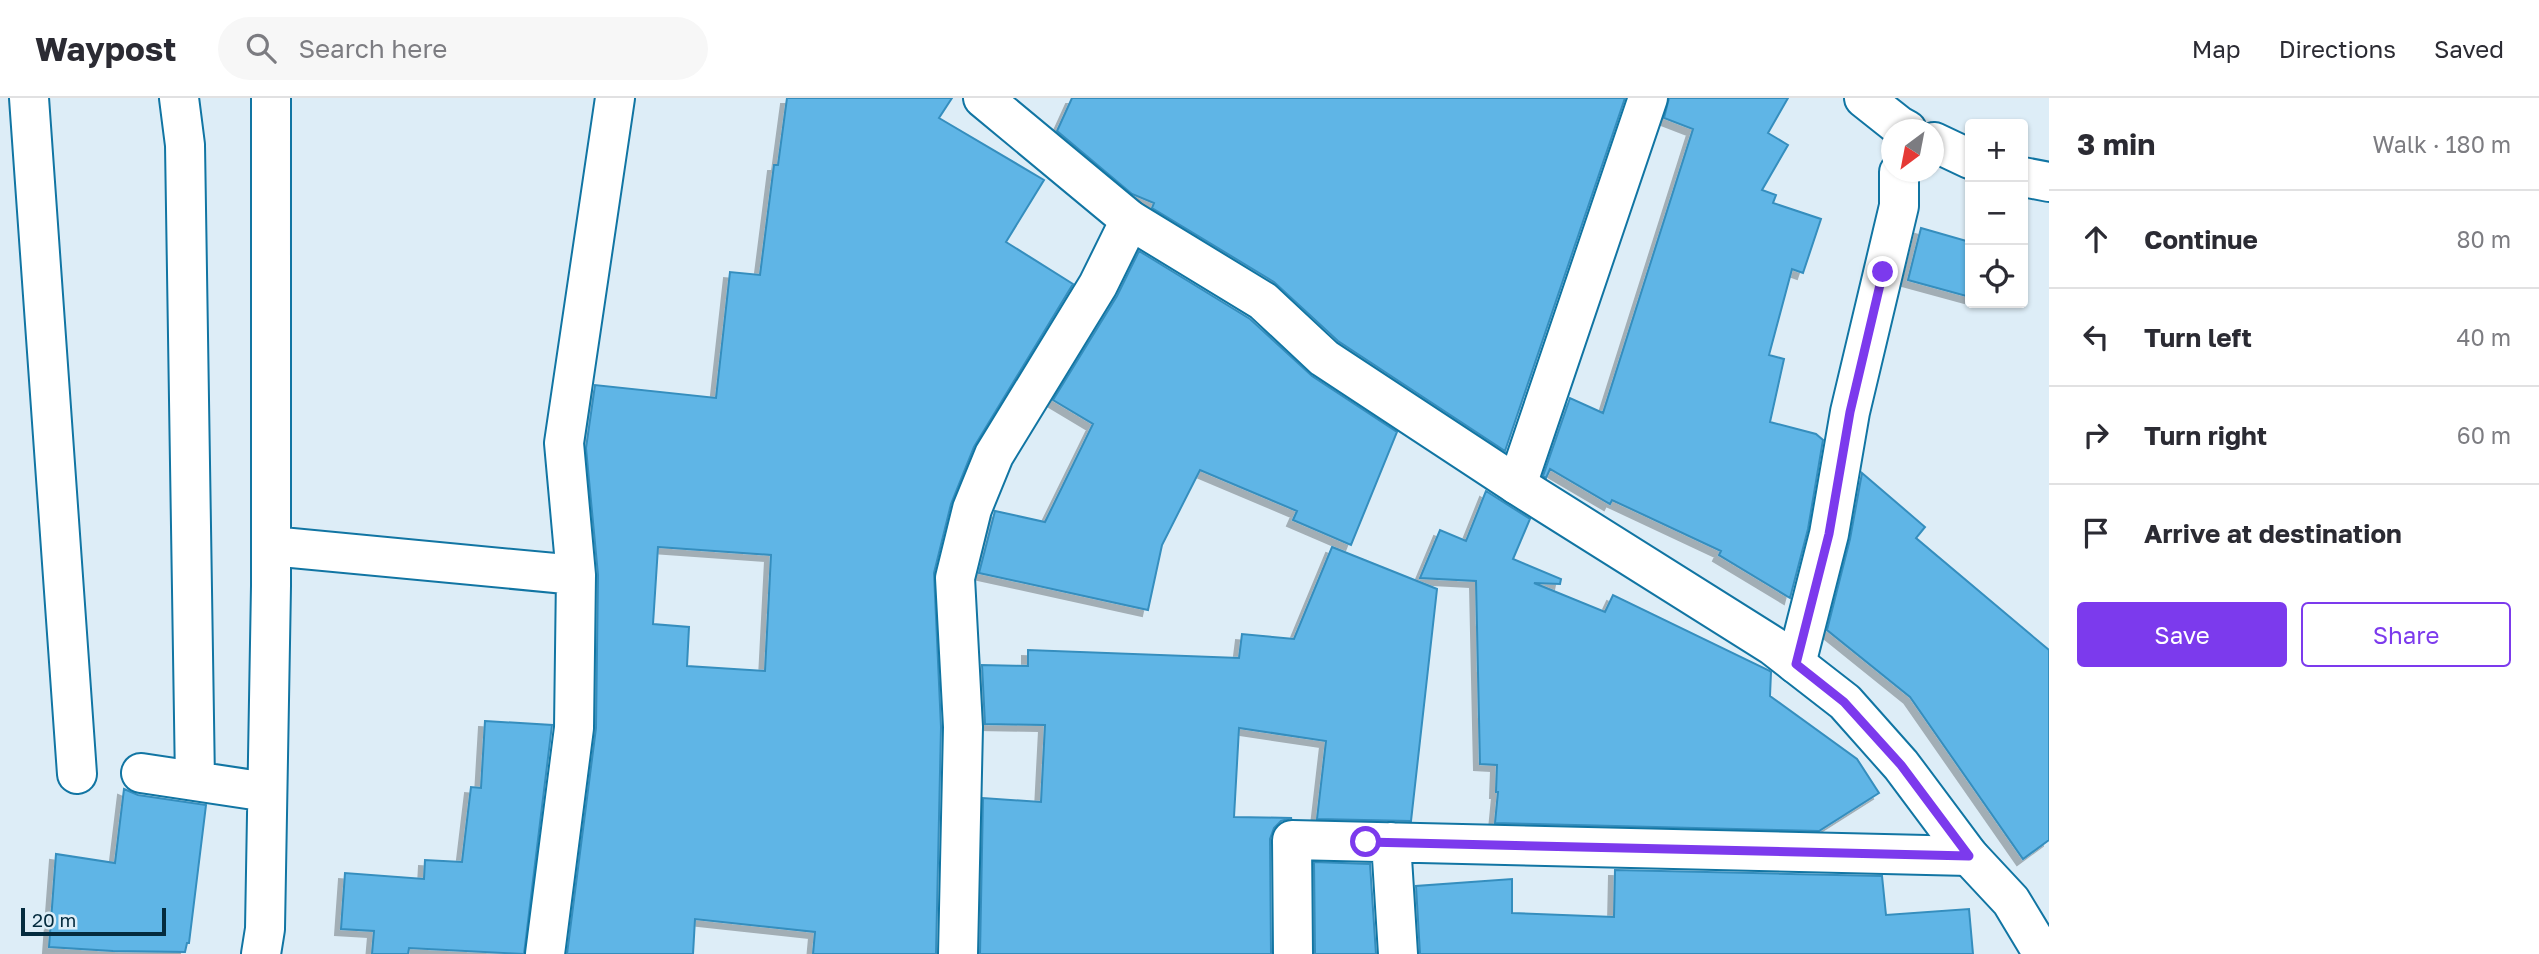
<!DOCTYPE html>
<html lang="en">
<head>
<meta charset="utf-8">
<style>
	body { margin:0; font-family:"Golos Text",sans-serif; background:#f7f7f7; color:#2b2b33 }
	.controls { position:absolute; right:21px; top:21px; display:grid; overflow:hidden; border-radius:7px; box-shadow:0 2px 5px #0004 }
	.controls button { width:63px; height:63px; display:grid; place-items:center; padding:0; border:0; border-bottom:2px solid #e1e1e2; background:#fff; color:#2b2b33; font:35px sans-serif }
	.compass { position:absolute; left:1881px; top:21px; width:63px; height:63px; border-radius:50%; background:#fff; box-shadow:0 2px 5px #0004; rotate:212deg }
	.scale { position:absolute; left:21px; bottom:18px; width:145px; box-sizing:border-box; padding-left:7px; border:4px solid #042b3e; border-top:0; font-size:19px; line-height:24px; white-space:nowrap; color:#042b3e; -webkit-text-stroke:5px #ddedf7; paint-order:stroke }
	.stop { position:absolute; width:21px; height:21px; margin:-16px; border:5px solid #7c3aed; border-radius:50%; background:#fff }
	.stop.end { background:#7c3aed; border-color:#fff; box-shadow:0 2px 7px #0008 }
	.list { margin:0; padding:0; list-style:none }
	h2 { display:flex; justify-content:space-between; align-items:center; height:91px; margin:0; padding:0 28px; font-size:30px }
	h2 small { font-size:23px; font-weight:400; color:#7c7c81 }
	.list li { display:grid; grid-template-columns:46px 1fr auto; gap:21px; align-items:center; box-sizing:border-box; height:98px; padding:0 28px; border-top:2px solid #e1e1e2 }
	.list b { display:block; font-size:26px; white-space:nowrap }
	.list em { font-size:23px; font-style:normal; color:#7c7c81 }
	.actions { display:flex; gap:14px; padding:21px 28px }
	.actions a { flex:1; padding:16px 0; border:2px solid #7c3aed; border-radius:7px; text-align:center; font-size:24px; color:#7c3aed }
	.actions .main { background:#7c3aed; color:#fff }
	.icon { flex:none; width:38px; height:38px; fill:none; stroke:currentColor; stroke-width:2; stroke-linecap:round; stroke-linejoin:round }
	.map { position:relative; flex:none; width:2049px; height:856px; overflow:hidden }
	header { display:flex; align-items:center; gap:42px; box-sizing:border-box; height:98px; padding:0 35px; background:#fff; border-bottom:2px solid #e1e1e2 }
	header strong { font-size:33px }
	nav { display:flex; gap:38px; margin-inline-start:auto; font-size:24px }
	.search { width:490px; height:63px; background:#f7f7f7; display:flex; align-items:center; gap:18px; box-sizing:border-box; padding:0 24px; border-radius:38px; color:#7c7c81; font-size:26px }
	main { display:flex }
	aside { flex:1; background:#fff }
	.map>svg:first-child { display:block }
	.building { fill:#5fb5e6; stroke:#358ebe; stroke-width:2; fill-rule:evenodd; filter:url(#shadow) }
	.lines { fill:none; stroke-linecap:round; stroke-linejoin:round }
	.street-casing { stroke:#1175a3; stroke-width:42 }
	.secondary-casing { stroke:#1175a3; stroke-width:42 }
	.street { stroke:#fff; stroke-width:38 }
	.secondary { stroke:#fff; stroke-width:38 }
	.route { stroke:#7c3aed; stroke-width:9 }
</style>
</head>
<body>
<header>
<strong>Waypost</strong>
<div class="search"><svg class="icon" aria-label="search" viewBox="0 0 24 24"><circle cx="10" cy="10" r="6"/><path d="M15 15l6 6"/></svg>Search here</div>
<nav><a>Map</a><a>Directions</a><a>Saved</a></nav>
</header>
<main>
<div class="map">
<svg width="2049" height="856" viewBox="0 0 2049 856">
	<defs>
		<filter id="shadow"><feDropShadow dx="-6" dy="6" stdDeviation="0" flood-color="#0004"/></filter>
	</defs>
	<rect width="100%" height="100%" fill="#ddedf7"/>
	<path class="building" d="M787 0H952L939 20 1044 82 1006 144 1073 186 974 349 951 406 934 475 941 629 936 856H813L815 834 695 821 693 856H567L596 630 598 477 586 350 595 287 716 300 730 174 760 177 774 67H778ZM658 449 771 457 765 573 687 568 689 529 653 526Z
		M1072 0H1625L1505 353 1338 243 1274 184 1152 110 1154 105 1132 96 1057 33Z
		M1669 0H1788L1768 35 1788 47 1762 92 1776 97 1773 105 1821 121 1803 175 1792 171 1769 257 1784 261 1770 324 1816 336 1823 342 1808 431 1790 500 1719 457 1721 453 1612 402 1610 406 1550 371 1546 380 1543 378 1570 300 1603 315 1693 31 1664 20Z
		M1921 130 1970 144V199L1908 182Z
		M1139 153 1250 221 1312 278 1397 334 1351 447 1293 422 1297 413 1200 372 1162 447 1148 512 979 475 995 413 1045 424 1093 326 1053 302 1117 198Z
		M1862 375 1925 429 1916 440 2049 552V742L2023 761 1910 599 1827 532 1850 441Z
		M1486 393 1530 421 1513 461 1561 481 1560 486 1534 485 1605 514 1613 497 1768 572 1771 574 1770 598 1857 661 1879 695 1819 733 1495 725 1498 694H1496L1497 667 1480 666 1476 483 1420 480 1440 432 1466 443Z
		M1332 449 1437 491 1411 723 1317 721 1326 643 1239 630 1234 719 1292 720 1281 723 1274 730 1270 741 1271 856H980L983 700 1041 704 1045 627 985 626 982 567 1028 568V552L1239 560 1242 536 1294 541Z
		M485 623 552 627 524 856 409 850 408 856H372L374 833 341 831 345 775 424 781 425 762 462 764 471 689 481 690Z
		M124 691 138 697 206 707 189 845H187L185 854 113 853 49 849 56 756 115 765Z
		M1314 764 1370 766 1376 856H1315Z
		M1615 772 1882 778 1886 817 1969 811 1973 856H1420L1416 788 1512 781V815L1614 819Z"/>
	<g class="lines">
		<defs>
			<path id="street" d="M29 0 77 676
				M179 0 185 47 195 683
				M1864 0 1898 27 1907 32
				M1934 44 1970 61
				M2023 79 2049 84
				M1517 387 1648 0
				M271 448 576 477
				M1796 566 1829 436 1850 314 1899 108V74
				M141 675 267 694
				M1391 744 1398 856
				M261 856 265 831 271 488V0
				M545 856 574 630 576 477 564 345 615 0
				M958 856 963 629 955 480 972 411 994 357 1098 187 1130 122
				M1293 856 1292 742 1969 758"/>
			<path id="secondary" d="M983 0 1130 122 1263 203 1324 260 1517 387 1773 548 1845 604 1901 667 1969 758 2011 803 2043 856"/>
		</defs>
		<use href="#street" class="street-casing"/>
		<use href="#secondary" class="secondary-casing"/>
		<use href="#street" class="street"/>
		<use href="#secondary" class="secondary"/>
	</g>
	<g class="lines">
		<path class="route" d="M1366 744 1969 758 1901 667 1844 604 1796 566 1829 436 1850 314 1883 174"/>
	</g>
</svg>
<div class="controls">
<button>+</button>
<button>−</button>
<button><svg class="icon" aria-label="locate" viewBox="0 0 24 24"><circle cx="12" cy="12" r="6"/><path d="M12 2v4M12 18v4M2 12h4M18 12h4"/></svg></button>
</div>
<svg class="compass" viewBox="-18 -18 36 36"><path d="M0-13l5 13h-10z" fill="#e53935"/><path d="M0 13l5-13h-10z" fill="#7c7c81"/></svg>
<div class="scale">20 m</div>
<div class="stop" style="left:1366px;top:744px"></div>
<div class="stop end" style="left:1883px;top:174px"></div>
</div>
<aside>
<h2>3 min<small>Walk · 180 m</small></h2>
<ul class="list">
<li><svg class="icon" aria-label="ahead" viewBox="0 0 24 24"><path d="M12 20V5M6 11l6-6 6 6"/></svg><div><b>Continue</b></div><em>80 m</em></li>
<li><svg class="icon" aria-label="left" viewBox="0 0 24 24"><path d="M17 20v-9H6M10 6l-5 5 5 5"/></svg><div><b>Turn left</b></div><em>40 m</em></li>
<li><svg class="icon" aria-label="right" viewBox="0 0 24 24"><path d="M7 20v-9h11M14 6l5 5-5 5"/></svg><div><b>Turn right</b></div><em>60 m</em></li>
<li><svg class="icon" aria-label="arrive" viewBox="0 0 24 24"><path d="M6 21V4h12l-3 4 3 4H6"/></svg><div><b>Arrive at destination</b></div></li>
</ul>
<div class="actions"><a class="main">Save</a><a>Share</a></div>
</aside>
</main>
</body>
</html>
